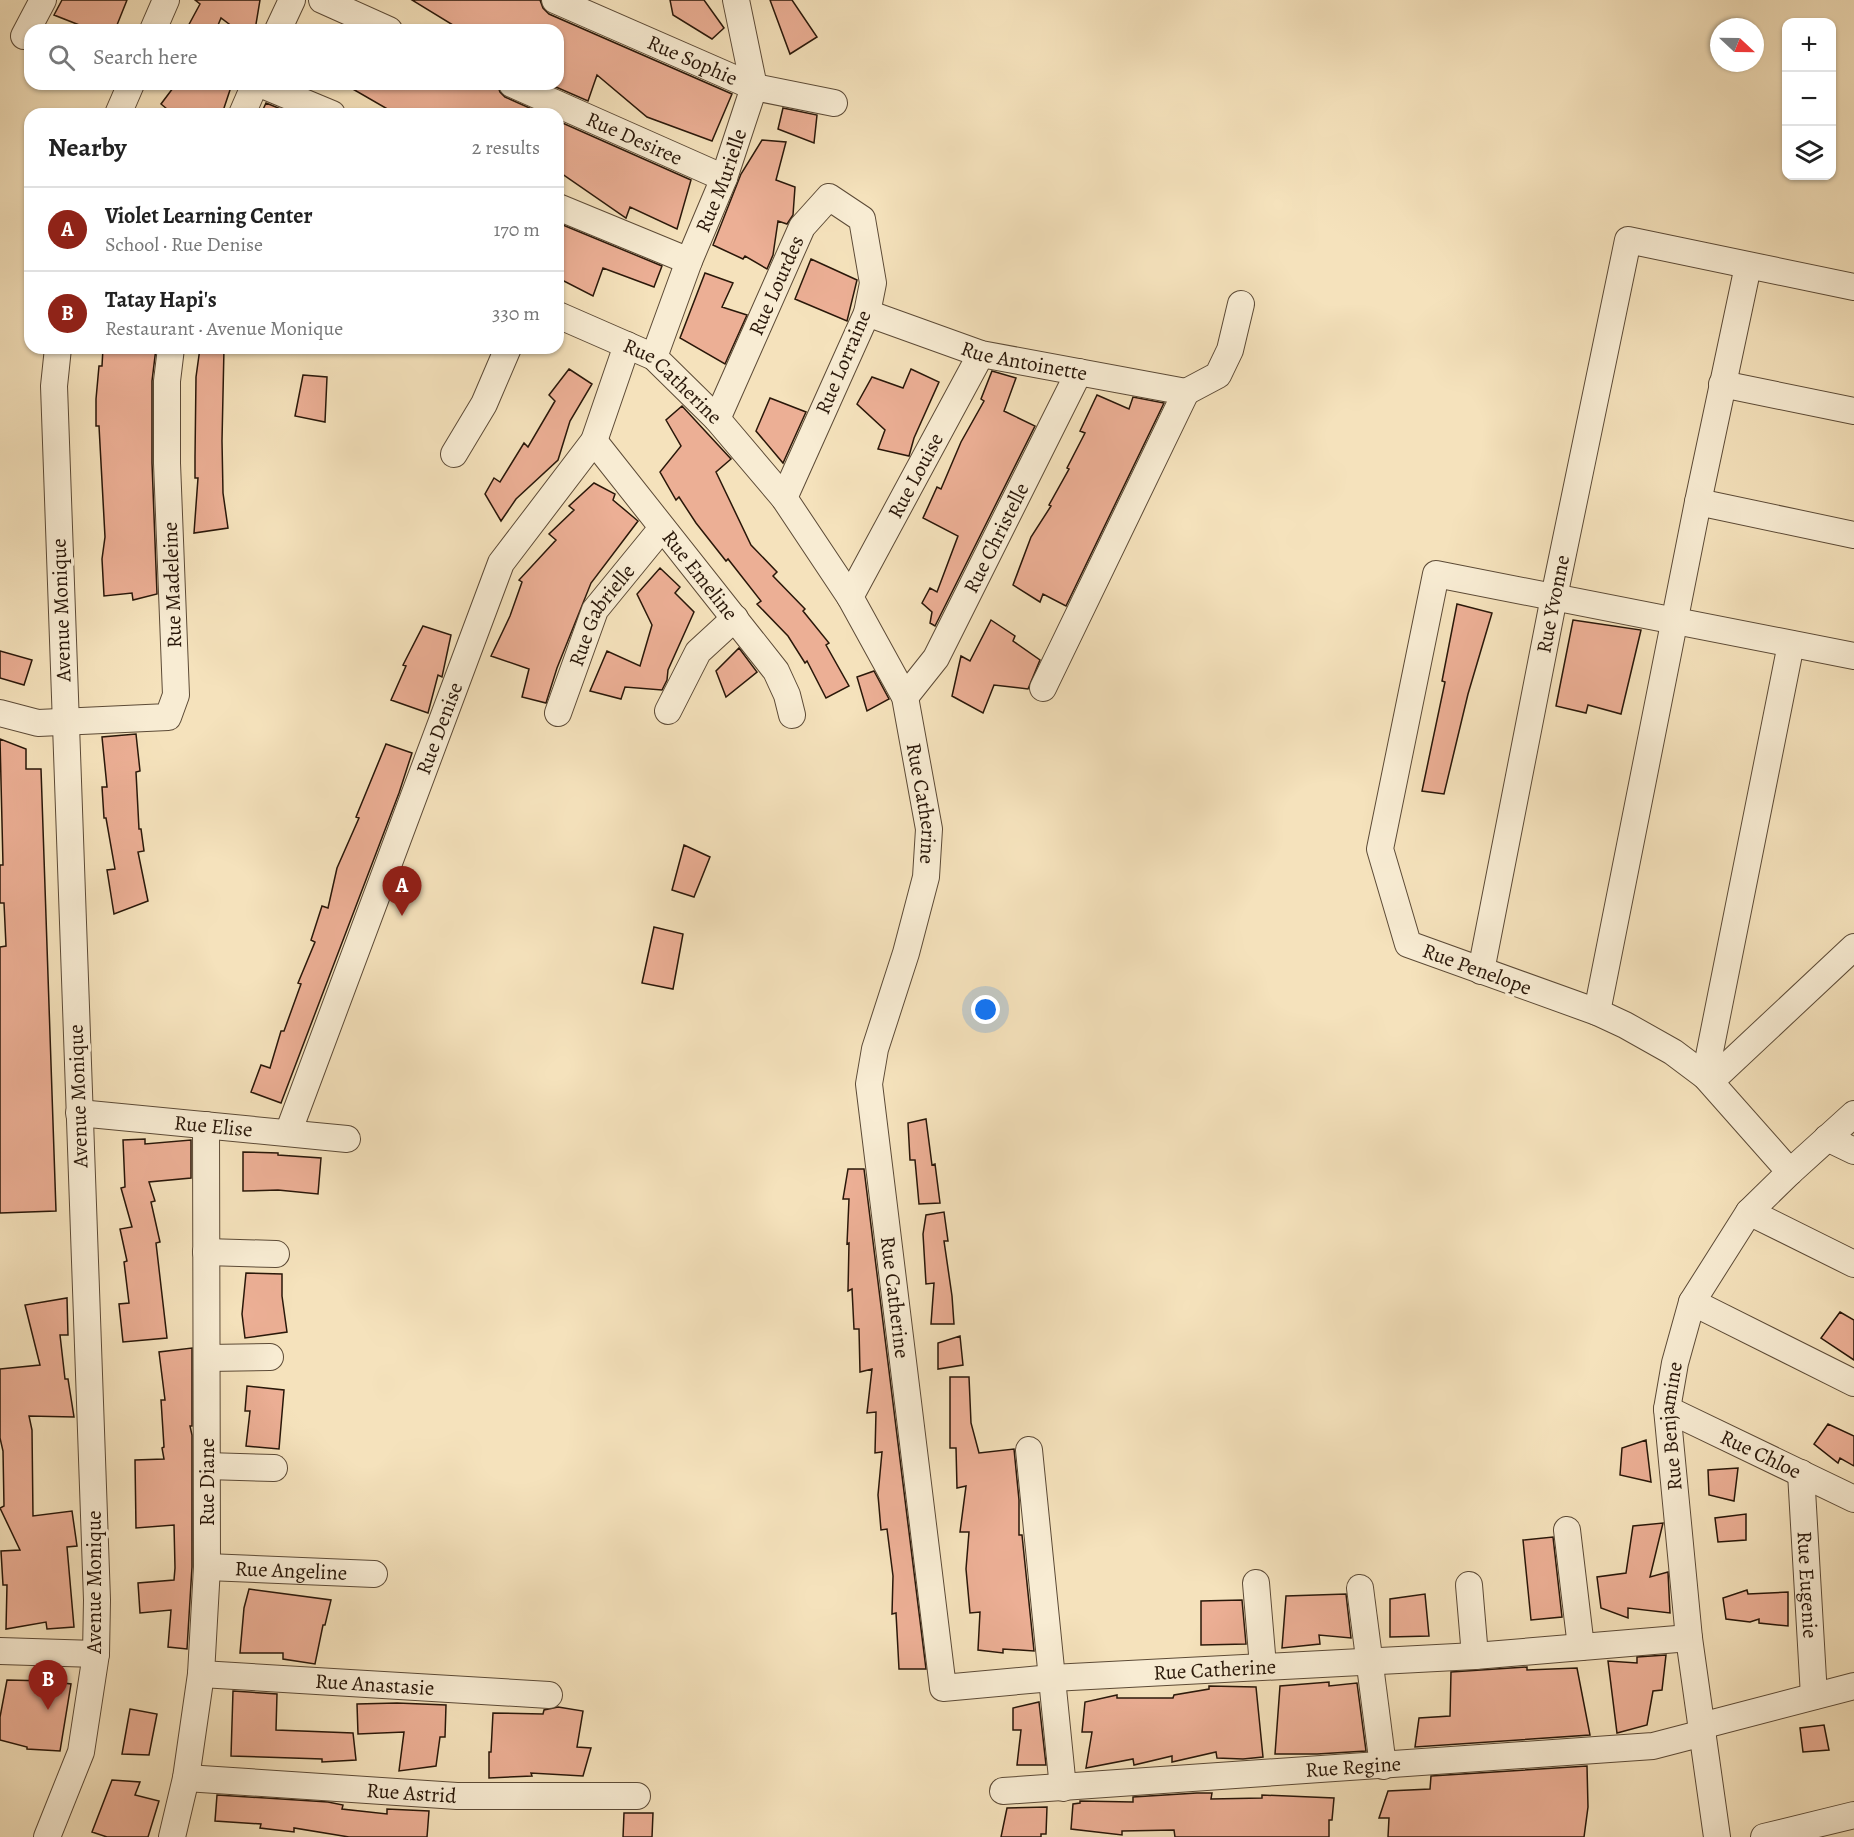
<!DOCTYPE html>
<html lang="en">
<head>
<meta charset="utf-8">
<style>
	body { margin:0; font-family:Alegreya,serif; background:#f2f2f2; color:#222 }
	.controls { position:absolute; right:18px; top:18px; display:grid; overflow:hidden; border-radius:12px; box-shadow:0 2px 4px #0004 }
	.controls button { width:54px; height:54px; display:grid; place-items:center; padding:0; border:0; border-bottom:2px solid #e0e0e0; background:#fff; color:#222; font:30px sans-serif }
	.compass { position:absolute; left:1710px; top:18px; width:54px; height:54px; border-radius:50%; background:#fff; box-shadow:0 2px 4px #0004; rotate:112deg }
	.you { position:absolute; left:986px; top:1010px; width:21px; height:21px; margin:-15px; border:4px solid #fff; border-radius:50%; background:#1a73e8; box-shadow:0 0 0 9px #1a73e833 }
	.badge { display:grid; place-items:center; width:39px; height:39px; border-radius:50%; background:#8f2418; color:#fff; font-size:20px; font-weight:700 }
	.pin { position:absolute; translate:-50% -50px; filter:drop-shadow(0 2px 3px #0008) }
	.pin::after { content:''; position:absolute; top:32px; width:21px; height:18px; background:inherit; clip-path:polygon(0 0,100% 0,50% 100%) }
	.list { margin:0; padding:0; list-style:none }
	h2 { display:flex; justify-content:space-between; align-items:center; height:78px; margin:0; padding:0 24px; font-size:26px }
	h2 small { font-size:20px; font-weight:400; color:#767676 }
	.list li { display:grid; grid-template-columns:39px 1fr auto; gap:18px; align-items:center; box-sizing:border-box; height:84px; padding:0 24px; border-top:2px solid #e0e0e0 }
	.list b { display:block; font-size:22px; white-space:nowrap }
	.list p { margin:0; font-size:20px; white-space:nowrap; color:#767676 }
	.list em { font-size:20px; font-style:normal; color:#767676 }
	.icon { flex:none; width:33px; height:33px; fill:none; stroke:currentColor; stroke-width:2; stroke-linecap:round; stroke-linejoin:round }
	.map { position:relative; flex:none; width:1854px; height:1837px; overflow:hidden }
	.search { position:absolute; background:#fff; box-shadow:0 2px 4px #0004; left:24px; top:24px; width:540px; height:66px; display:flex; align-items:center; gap:15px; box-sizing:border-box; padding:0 21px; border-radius:18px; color:#767676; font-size:22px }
	.panel { position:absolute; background:#fff; box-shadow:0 2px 4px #0004; left:24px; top:108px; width:540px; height:246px; border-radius:18px }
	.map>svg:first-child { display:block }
	.building { fill:#ecaf95; stroke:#291709; stroke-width:1.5 }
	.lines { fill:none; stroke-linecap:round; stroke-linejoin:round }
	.minor-casing { stroke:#5c4a36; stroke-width:28 }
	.minor { stroke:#f8ecd3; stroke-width:26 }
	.labels { text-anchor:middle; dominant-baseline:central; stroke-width:6; stroke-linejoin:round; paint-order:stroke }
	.street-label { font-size:21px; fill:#291709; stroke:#f8ecd3 }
</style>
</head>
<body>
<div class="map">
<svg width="1854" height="1837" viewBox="0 0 1854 1837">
	<rect width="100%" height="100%" fill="#f5e2bc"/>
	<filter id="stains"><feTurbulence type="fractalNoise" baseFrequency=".00333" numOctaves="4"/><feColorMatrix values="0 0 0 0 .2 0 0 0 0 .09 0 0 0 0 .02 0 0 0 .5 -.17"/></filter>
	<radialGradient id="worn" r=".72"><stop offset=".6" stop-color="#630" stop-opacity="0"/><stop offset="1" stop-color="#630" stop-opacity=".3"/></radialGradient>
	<path class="building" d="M62 0H127L115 30H92L54 15Z
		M195 0H260L255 30H237L221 18 216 30H186L200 4Z
		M412 0H540L543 8 549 14 732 94 712 141 647 117 597 75 588 101 549 84H558V30H461Z
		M670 0H704L724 28 712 39 673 15Z
		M770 0H792L817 37 790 54Z
		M176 84H232L222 114H173L161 104Z
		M344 84H497L500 92 505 97 543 114H396Z
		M266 103 293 114H261Z
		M783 108 817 115 814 143 778 129Z
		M558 121 691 180 677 229 630 207 626 218 558 171Z
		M762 140 786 142 776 180 795 187 793 215 787 224 778 221 773 255 767 269 745 256 743 259 713 245 741 174Z
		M558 223 662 266 654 287 603 268 593 296 558 278Z
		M811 259 857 280 847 321 795 299Z
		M705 273 733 283 722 307 747 315 725 364 680 338Z
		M103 348H156L152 381V463L157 594 133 600 132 593 104 596 102 559 105 537 99 426H96V399L99 366H102Z
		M200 348H224L222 441 223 493 228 528 194 533 198 478H195V457L196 377Z
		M569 369 592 384 570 421 558 460 516 499 501 521 485 494 494 478 500 482 524 443 528 447 555 401 549 395Z
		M911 369 939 382 914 438 909 456 878 449 885 430 857 404 872 377 903 388Z
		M992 371 1016 378 1004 411 1035 426 935 626 930 623 932 612 922 603 930 588 937 592 958 536 923 518 937 487 941 489 961 442 984 401 981 399Z
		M303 375 327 377 325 422 295 416Z
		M1097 395 1129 409 1133 397 1164 403 1066 606 1043 594 1040 602 1013 585 1031 537 1051 506 1049 505 1069 469 1067 468 1085 433 1080 431Z
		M770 398 806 412 783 463 756 431Z
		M682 406 731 459 716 472 751 545 777 572 773 576 805 609 803 611 829 643 826 645 849 686 826 698 807 661 805 663 788 636 757 604 761 601 728 559 726 561 696 523 679 497 676 500 660 472 681 446 666 420Z
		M594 483 615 494 613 500 638 521 591 583 557 668 546 703 522 697 529 669 491 656 510 616 522 582 519 580 556 540 549 534 574 510 569 506Z
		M660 568 680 587 675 593 694 612 668 670 667 680 662 690 625 687 621 699 590 691 607 651 640 666 652 625 637 594Z
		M1457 604 1492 613 1468 694 1444 794 1422 791 1445 682 1442 681Z
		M991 620 1015 636 1013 641 1040 660 1028 689 994 685 983 713 952 696 961 656 970 661Z
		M1573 620 1641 630 1621 714 1588 705 1586 713 1556 706Z
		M423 626 451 635 442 677 438 675 428 713 391 700 406 666 403 665Z
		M739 648 757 672 726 697 716 671Z
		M0 651 32 660 24 685 0 678Z
		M874 671 889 699 867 711 857 677Z
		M136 734 140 771 136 772 139 829H141L144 851 138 852 148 901 114 914 107 870 115 869 106 818H104L102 787H107L102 737Z
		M0 739 26 749V769H41L56 1211 0 1213V947L6 946 4 903H0V865H3Z
		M386 744 412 753 399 793 281 1103 251 1092 261 1065 270 1068 281 1031H284L301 984 298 983 315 942 311 940 322 906 328 908 337 868 359 818 356 817Z
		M684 845 710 857 694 897 672 890Z
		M654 927 683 934 673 989 642 983Z
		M926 1119 932 1165 935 1164 940 1203 919 1204 915 1160H910L908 1123Z
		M145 1139V1144L191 1140V1178L149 1182 155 1201 151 1202 160 1242 156 1243 167 1338 123 1342 119 1304 129 1303 124 1262 127 1261 120 1229 132 1227 121 1188 125 1187 123 1140Z
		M243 1152 278 1153V1155L321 1158 318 1194 278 1190 243 1191Z
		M848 1169H864L926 1669H899L896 1613 892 1614 893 1576 887 1529 881 1530 878 1495 882 1452 875 1453 876 1412 867 1413 872 1369 860 1372 859 1329H854L852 1289 848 1291 849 1243 847 1244 849 1199H843Z
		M944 1212 948 1241H944L952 1296 954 1324H931L934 1283 926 1284 923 1234 926 1215Z
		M246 1273 282 1274V1296L287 1332 245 1338 242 1314Z
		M67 1298 68 1335H60L65 1379H68L74 1417 29 1416 32 1430 33 1516 72 1511 77 1546 67 1547 74 1627 47 1629 46 1622 6 1629 7 1585H3L1 1551 20 1550 0 1508 4 1506 3 1451 0 1438V1369L40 1365 25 1305Z
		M1840 1312 1854 1320V1360L1821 1338Z
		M960 1336 963 1365 938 1369V1343Z
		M192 1348V1426H190L192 1435V1567L187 1649 168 1647 171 1610 140 1613 138 1583 174 1580 175 1568 174 1525 136 1528 135 1460 164 1459 162 1448 164 1447 161 1400H165L159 1352Z
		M950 1377H969L971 1423 979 1453 1014 1449 1019 1500V1535H1022L1034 1651 1003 1649V1653L978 1650 980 1612 970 1613 966 1569 969 1532H960L966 1486 957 1488 956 1448H950Z
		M247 1386 284 1390 279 1449 246 1446 250 1411H245Z
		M1828 1424 1854 1436V1466L1840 1458 1838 1463 1814 1444Z
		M1646 1440 1651 1482 1620 1475 1622 1448Z
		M1738 1468 1734 1501 1709 1495 1708 1470Z
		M1746 1514V1540L1718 1542 1715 1518Z
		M1663 1523 1650 1577 1668 1572 1670 1613 1628 1608V1618L1601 1608 1597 1577 1626 1573 1633 1526Z
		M1553 1537 1562 1617 1531 1620 1523 1540Z
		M249 1589 331 1600 325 1625H323L315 1664 283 1659V1653H240L244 1608Z
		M1747 1590 1748 1594 1788 1592V1626L1759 1623V1619L1750 1622 1726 1619 1723 1598Z
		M1346 1594 1351 1638 1319 1635 1320 1644 1282 1648 1286 1596Z
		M1425 1594 1429 1636 1390 1637V1599Z
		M1242 1600 1246 1644 1201 1645V1601Z
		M1666 1655 1662 1690 1653 1691 1647 1725 1617 1733 1608 1661 1637 1663V1657Z
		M1527 1667V1670L1577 1668 1590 1735 1415 1747 1419 1718 1450 1716 1451 1672Z
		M7 1680 48 1681 71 1684 60 1751 27 1749V1747L0 1740V1717Z
		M1329 1682V1686L1357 1683 1366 1751 1317 1754H1275L1280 1686Z
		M1209 1686 1256 1687 1263 1757 1243 1759 1217 1758 1216 1752 1172 1762V1756L1134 1765 1133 1759 1086 1768 1092 1732H1082L1085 1702 1117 1695V1698H1173L1174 1695 1209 1689Z
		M233 1691 277 1694 276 1730 353 1733 356 1760 322 1762V1759L231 1756Z
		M1039 1702 1046 1765H1017L1021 1730H1013V1708Z
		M397 1703 446 1705 445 1737H440L436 1766 399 1771 404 1732 358 1734 357 1704Z
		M558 1707 583 1711 577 1747 591 1748 583 1776 531 1773 532 1776 489 1778V1752H491L493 1713 543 1714 544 1710Z
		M130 1709 157 1714 149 1755 122 1754Z
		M1824 1725 1829 1750 1803 1752 1800 1728Z
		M1587 1766 1588 1807 1584 1837H1388L1389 1818H1379L1388 1791 1430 1789 1431 1776Z
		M112 1780 140 1782 135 1795 159 1801 148 1837H107L92 1832Z
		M1197 1793H1212L1211 1799 1262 1798V1795L1334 1798 1332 1820H1329V1837H1175L1174 1830 1122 1831V1835L1071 1829 1073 1804 1080 1803V1801L1133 1802V1797Z
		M217 1795 328 1802 343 1805 342 1809 387 1814V1809L429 1811 427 1837H349L294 1828V1832L260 1828 261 1824 215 1821Z
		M1047 1807 1046 1834H1041V1837H1001L1007 1808Z
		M624 1813H653L652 1837H623Z"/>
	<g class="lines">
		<defs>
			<g id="minor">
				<path d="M322 0 389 30"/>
				<path id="s1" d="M555 0 754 87 834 103"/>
				<path d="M153 30 166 0"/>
				<path d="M278 30 292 0"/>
				<path d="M24 36 43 0"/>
				<path d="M260 84 332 114"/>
				<path id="s2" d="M512 84 724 178"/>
				<path d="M118 114 131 84"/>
				<path d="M242 114 255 84"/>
				<path d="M558 207 689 261"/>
				<path id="s3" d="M867 313 981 354 1186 392"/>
				<path id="s4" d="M558 315 654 357 717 419 784 498 850 597 905 697 929 829 926 877 906 953 875 1049 869 1084 943 1688 1052 1678 1475 1656 1689 1638"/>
				<path id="s5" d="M654 357 689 261 724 178 754 87 736 0"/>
				<path d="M1722 384 1854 411"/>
				<path d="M1186 392 1218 375 1230 350 1241 304"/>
				<path id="s6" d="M717 419 802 227 829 197 862 219 873 283 867 313 784 498"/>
				<path id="s7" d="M594 441 776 671 787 695 792 715"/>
				<path d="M454 454 484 404 508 348"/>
				<path d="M1698 502 1854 535"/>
				<path id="s8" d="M850 597 981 354"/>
				<path d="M1043 688 1186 392"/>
				<path id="s9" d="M905 697 936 658 1079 372"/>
				<path d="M668 711 698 652 735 618"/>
				<path d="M0 713 38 723 168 717 176 695 167 463V381L171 348"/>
				<path id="s10" d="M558 713 595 610 662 528"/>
				<path id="s11" d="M1481 971 1554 597 1628 240 1854 287"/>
				<path d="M1597 1012 1698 502 1748 266"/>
				<path d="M1705 1076 1791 644"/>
				<path d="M1711 1081 1854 947"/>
				<path id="s12" d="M79 1113 347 1139"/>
				<path id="s13" d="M288 1133 501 563 594 441 627 345"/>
				<path d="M1827 1138 1854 1151"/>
				<path d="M1790 1172 1705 1076 1673 1052 1625 1025 1597 1012 1408 944 1380 849 1436 574 1854 656"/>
				<path d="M1749 1212 1854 1264"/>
				<path d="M206 1252 276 1254"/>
				<path d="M1692 1302 1854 1383"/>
				<path d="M207 1358 270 1357"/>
				<path id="s14" d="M1667 1409 1854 1499"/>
				<path d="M1029 1450 1063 1788"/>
				<path d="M207 1466 274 1468"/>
				<path id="s15" d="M1801 1473 1814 1696"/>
				<path d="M1567 1530 1581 1647"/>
				<path id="s16" d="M207 1567 374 1574"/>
				<path d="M1256 1583 1263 1666"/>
				<path d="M1469 1585 1475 1656"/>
				<path d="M1360 1588 1383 1766"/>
				<path d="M0 1651 96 1654"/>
				<path id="s17" d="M201 1674 549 1695"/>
				<path d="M1701 1726 1854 1686"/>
				<path id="s18" d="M186 1778 457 1796H637"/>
				<path id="s19" d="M1003 1791 1653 1746 1703 1733"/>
				<path d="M47 1837 81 1752 96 1654 97 1600 54 386 58 348"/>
				<path d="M172 1837 186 1778 201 1674 207 1567 206 1125"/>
				<path id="s20" d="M1717 1837 1689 1638 1667 1409 1675 1363 1692 1302 1749 1212 1790 1172 1854 1114"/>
				<path d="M1764 1837 1854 1815"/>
			</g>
		</defs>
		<use href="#minor" class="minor-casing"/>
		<use href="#minor" class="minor"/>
	</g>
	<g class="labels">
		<g class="street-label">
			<text stroke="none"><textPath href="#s1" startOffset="150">Rue Sophie</textPath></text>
			<text stroke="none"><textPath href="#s2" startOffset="134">Rue Desiree</textPath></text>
			<text stroke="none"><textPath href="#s5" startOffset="189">Rue Murielle</textPath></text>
			<text stroke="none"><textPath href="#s6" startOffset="146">Rue Lourdes</textPath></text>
			<text stroke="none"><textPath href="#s3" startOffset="165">Rue Antoinette</textPath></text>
			<text transform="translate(843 362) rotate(-67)">Rue Lorraine</text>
			<text stroke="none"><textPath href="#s4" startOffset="134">Rue Catherine</textPath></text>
			<text stroke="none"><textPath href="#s8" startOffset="138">Rue Louise</textPath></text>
			<text stroke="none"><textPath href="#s9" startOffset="184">Rue Christelle</textPath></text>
			<text stroke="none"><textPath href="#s7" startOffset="171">Rue Emeline</textPath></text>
			<text transform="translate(172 585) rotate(-92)">Rue Madeleine</text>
			<text stroke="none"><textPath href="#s11" startOffset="374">Rue Yvonne</textPath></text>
			<text transform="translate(61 610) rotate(-92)">Avenue Monique</text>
			<text stroke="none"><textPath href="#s10" startOffset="108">Rue Gabrielle</textPath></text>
			<text stroke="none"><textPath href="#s13" startOffset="432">Rue Denise</textPath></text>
			<text stroke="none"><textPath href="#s4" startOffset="638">Rue Catherine</textPath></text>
			<text transform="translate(1477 969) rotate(20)">Rue Penelope</text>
			<text transform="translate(78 1096) rotate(-92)">Avenue Monique</text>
			<text stroke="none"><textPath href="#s12" startOffset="135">Rue Elise</textPath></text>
			<text stroke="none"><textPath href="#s4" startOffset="1142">Rue Catherine</textPath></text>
			<text stroke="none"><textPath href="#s20" startOffset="414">Rue Benjamine</textPath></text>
			<text stroke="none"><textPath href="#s14" startOffset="104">Rue Chloe</textPath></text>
			<text transform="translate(207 1482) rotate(-90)">Rue Diane</text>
			<text stroke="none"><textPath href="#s16" startOffset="84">Rue Angeline</textPath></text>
			<text transform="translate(94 1582) rotate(-90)">Avenue Monique</text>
			<text stroke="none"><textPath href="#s15" startOffset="112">Rue Eugenie</textPath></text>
			<text stroke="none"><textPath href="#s4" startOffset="1808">Rue Catherine</textPath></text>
			<text stroke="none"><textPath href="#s17" startOffset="174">Rue Anastasie</textPath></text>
			<text stroke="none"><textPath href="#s19" startOffset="351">Rue Regine</textPath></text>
			<text stroke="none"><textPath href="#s18" startOffset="226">Rue Astrid</textPath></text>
		</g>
	</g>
	<rect width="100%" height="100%" filter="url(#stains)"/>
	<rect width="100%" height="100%" fill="url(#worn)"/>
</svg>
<div class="controls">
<button>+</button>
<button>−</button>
<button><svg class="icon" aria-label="layers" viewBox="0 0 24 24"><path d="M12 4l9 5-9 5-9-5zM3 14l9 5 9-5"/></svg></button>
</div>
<svg class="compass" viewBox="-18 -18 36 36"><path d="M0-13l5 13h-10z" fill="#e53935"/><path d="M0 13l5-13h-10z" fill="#767676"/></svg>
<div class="you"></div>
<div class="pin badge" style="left:402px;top:916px">A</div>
<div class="pin badge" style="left:48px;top:1710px">B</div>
<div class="search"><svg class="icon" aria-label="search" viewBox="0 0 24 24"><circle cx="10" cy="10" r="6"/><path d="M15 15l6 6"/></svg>Search here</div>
<section class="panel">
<h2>Nearby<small>2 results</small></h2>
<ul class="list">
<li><span class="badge">A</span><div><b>Violet Learning Center</b><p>School · Rue Denise</p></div><em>170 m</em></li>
<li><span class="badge">B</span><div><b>Tatay Hapi's</b><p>Restaurant · Avenue Monique</p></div><em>330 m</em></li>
</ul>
</section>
</div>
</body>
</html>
